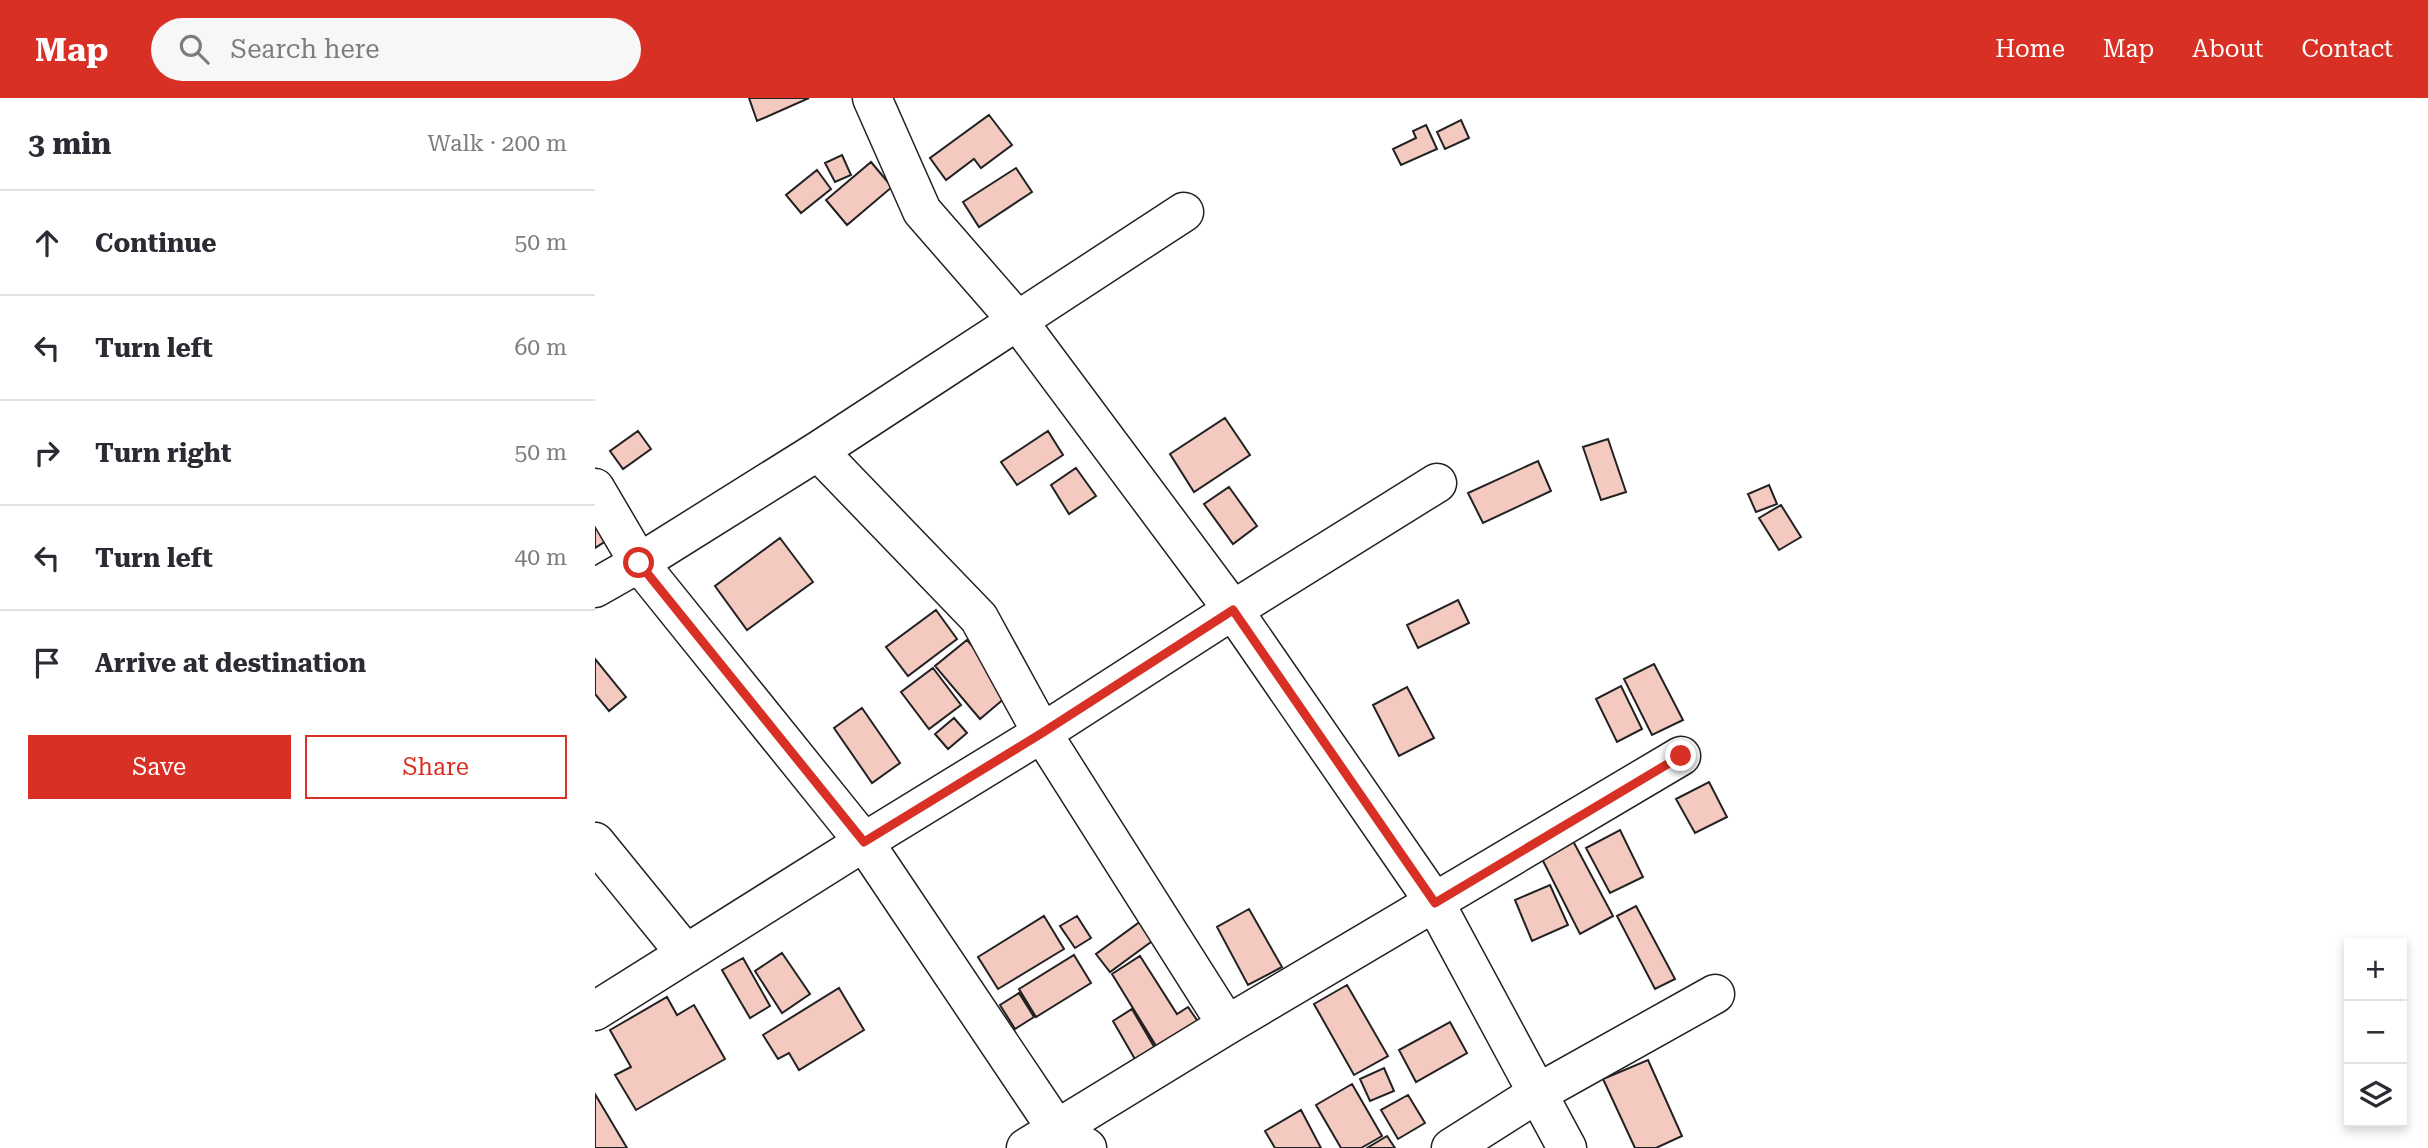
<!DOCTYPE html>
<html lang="en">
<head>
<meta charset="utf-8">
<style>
	body { margin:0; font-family:"Roboto Serif",serif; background:#f7f7f7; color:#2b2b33 }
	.controls { position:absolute; right:21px; bottom:21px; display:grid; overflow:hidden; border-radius:0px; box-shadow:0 4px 10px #0003 }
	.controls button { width:63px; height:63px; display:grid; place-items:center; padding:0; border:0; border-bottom:2px solid #e1e1e2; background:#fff; color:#2b2b33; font:35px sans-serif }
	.stop { position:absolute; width:21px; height:21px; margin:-16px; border:5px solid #d93025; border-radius:50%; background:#fff }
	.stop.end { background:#d93025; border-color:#fff; box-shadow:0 2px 7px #0008 }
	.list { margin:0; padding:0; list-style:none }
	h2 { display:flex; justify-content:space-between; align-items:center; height:91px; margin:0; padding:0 28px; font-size:30px }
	h2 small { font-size:23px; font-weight:400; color:#7c7c81 }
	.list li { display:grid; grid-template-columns:46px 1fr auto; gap:21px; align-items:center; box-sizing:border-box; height:105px; padding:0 28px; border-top:2px solid #e1e1e2 }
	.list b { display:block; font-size:26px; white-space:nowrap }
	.list em { font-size:23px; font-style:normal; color:#7c7c81 }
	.actions { display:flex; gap:14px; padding:21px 28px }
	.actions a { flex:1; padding:16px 0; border:2px solid #d93025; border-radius:0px; text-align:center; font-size:24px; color:#d93025 }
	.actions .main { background:#d93025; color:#fff }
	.icon { flex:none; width:38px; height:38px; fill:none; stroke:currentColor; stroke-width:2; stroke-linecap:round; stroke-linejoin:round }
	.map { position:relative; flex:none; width:1833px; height:1050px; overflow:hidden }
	header { display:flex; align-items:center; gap:42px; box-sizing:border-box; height:98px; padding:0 35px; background:#d93025; color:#fff }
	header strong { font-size:33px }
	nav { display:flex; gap:38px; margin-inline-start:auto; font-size:24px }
	.search { width:490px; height:63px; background:#f7f7f7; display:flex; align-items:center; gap:18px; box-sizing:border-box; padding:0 24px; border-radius:38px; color:#7c7c81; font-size:26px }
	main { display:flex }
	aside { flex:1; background:#fff }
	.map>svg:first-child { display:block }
	.building { fill:#f3c9c0; stroke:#222; stroke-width:2 }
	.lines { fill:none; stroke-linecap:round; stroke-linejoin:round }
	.minor-casing { stroke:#222; stroke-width:41 }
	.minor { stroke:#fff; stroke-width:38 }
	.route { stroke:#d93025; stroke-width:9 }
</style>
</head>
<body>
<header>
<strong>Map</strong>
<div class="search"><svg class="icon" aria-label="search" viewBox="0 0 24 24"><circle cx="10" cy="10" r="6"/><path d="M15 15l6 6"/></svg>Search here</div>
<nav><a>Home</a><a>Map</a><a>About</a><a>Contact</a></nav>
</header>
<main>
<aside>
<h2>3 min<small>Walk · 200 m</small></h2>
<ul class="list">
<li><svg class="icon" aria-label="ahead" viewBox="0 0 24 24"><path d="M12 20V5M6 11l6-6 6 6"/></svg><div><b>Continue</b></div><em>50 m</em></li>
<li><svg class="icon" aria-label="left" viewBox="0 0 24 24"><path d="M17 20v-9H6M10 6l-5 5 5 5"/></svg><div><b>Turn left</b></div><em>60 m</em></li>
<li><svg class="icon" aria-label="right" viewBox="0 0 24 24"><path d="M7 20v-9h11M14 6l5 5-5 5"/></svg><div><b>Turn right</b></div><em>50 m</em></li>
<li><svg class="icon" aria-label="left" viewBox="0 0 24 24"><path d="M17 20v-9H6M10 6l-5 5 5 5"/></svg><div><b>Turn left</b></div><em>40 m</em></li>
<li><svg class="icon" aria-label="arrive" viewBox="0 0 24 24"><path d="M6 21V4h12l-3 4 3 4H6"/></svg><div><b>Arrive at destination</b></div></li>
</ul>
<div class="actions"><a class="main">Save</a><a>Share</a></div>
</aside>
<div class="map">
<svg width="1833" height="1050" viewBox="0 0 1833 1050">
	<rect width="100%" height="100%" fill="#fff"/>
	<path class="building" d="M154 0H214L162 23Z
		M394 17 417 47 386 70 379 61 351 82 335 60Z
		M866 22 874 40 850 51 842 34Z
		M831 27 842 51 806 67 798 51 821 40 818 33Z
		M247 57 256 77 240 84 230 65Z
		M276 64 297 89 252 127 231 102Z
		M421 70 437 94 384 129 368 104Z
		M222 72 236 91 206 115 191 97Z
		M630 320 655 357 599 394 575 356Z
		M43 333 56 351 28 371 15 353Z
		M453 333 468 357 422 387 406 364Z
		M1013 341 1031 394 1006 402 988 349Z
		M943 363 956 393 888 425 873 395Z
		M481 370 501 398 474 416 456 387Z
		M1174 387 1182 406 1161 414 1153 396Z
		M634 389 662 428 638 446 609 406Z
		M1186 407 1206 439 1184 452 1164 420Z
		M0 425 11 443 0 450Z
		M185 440 218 484 152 532 120 488Z
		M863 502 874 525 823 550 812 527Z
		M341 512 362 541 313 578 291 549Z
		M372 542 417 594 385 621 340 568Z
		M0 561 31 599 14 613 0 596Z
		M1059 566 1088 622 1057 637 1029 581Z
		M338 570 366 607 334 631 306 594Z
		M1026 588 1047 631 1022 644 1001 601Z
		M812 589 839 640 804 658 778 607Z
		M267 610 305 665 277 685 239 630Z
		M359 620 372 635 353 651 340 636Z
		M1114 684 1132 719 1100 735 1081 701Z
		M1025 732 1048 779 1015 795 991 750Z
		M978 743 1018 818 985 836 946 759Z
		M955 787 973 827 937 843 920 802Z
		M1041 808 1080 881 1060 891 1022 818Z
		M654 811 687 869 653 887 622 829Z
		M449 818 469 851 403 891 383 859Z
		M482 818 496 840 480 850 465 828Z
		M546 823 560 841 515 874 501 856Z
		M187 855 215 896 187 915 160 873Z
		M479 857 496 885 441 919 424 891Z
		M545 858 582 916 593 909 604 925 563 951 517 876Z
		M148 860 175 908 155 920 127 872Z
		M752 887 793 958 759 977 719 906Z
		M244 890 269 932 204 972 194 955 183 961 168 937Z
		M424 895 439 919 420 931 405 907Z
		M72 899 82 917 99 907 130 961 41 1012 20 977 36 969 15 932Z
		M537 911 561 952 541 963 518 923Z
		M855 924 872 955 821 984 804 952Z
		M1053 962 1087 1038 1061 1050H1040L1008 981Z
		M789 970 799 993 775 1003 765 981Z
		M757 986 787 1038 766 1050H746L721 1007Z
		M0 996 32 1050H0Z
		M813 997 830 1025 803 1041 786 1012Z
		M706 1012 726 1050H680L670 1033Z
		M792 1038 800 1050H772Z"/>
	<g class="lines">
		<defs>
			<path id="minor" d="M277 0 327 113 422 222 638 512 840 805 972 1050
				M223 353 384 520 447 635 632 927
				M0 390 44 465 269 744 461 1030 492 1050
				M0 490 44 465 223 353 589 114
				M0 744 91 856
				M0 913 269 744 447 635 638 512 842 385
				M431 1050 632 927 1086 658
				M856 1050 943 995 1120 896"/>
		</defs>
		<use href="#minor" class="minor-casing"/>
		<use href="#minor" class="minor"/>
	</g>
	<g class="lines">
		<path class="route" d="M44 465 269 744 447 635 638 512 840 805 1086 658"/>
	</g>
</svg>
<div class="controls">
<button>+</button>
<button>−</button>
<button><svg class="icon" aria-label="layers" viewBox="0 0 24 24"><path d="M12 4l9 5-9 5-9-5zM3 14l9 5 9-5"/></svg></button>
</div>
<div class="stop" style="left:44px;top:465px"></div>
<div class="stop end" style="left:1086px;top:658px"></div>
</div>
</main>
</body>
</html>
